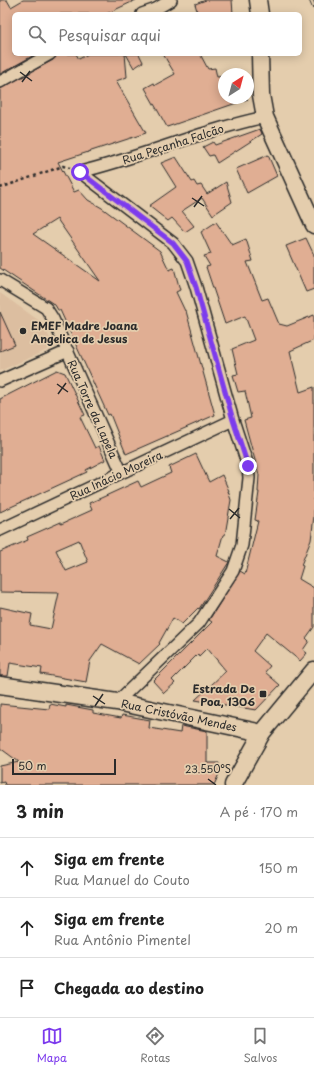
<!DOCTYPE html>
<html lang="pt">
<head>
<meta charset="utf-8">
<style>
	body { margin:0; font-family:"Playpen Sans",sans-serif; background:#f6f6f6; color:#222 }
	.compass { position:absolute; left:218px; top:68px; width:36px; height:36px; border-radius:50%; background:#fff; box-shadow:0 2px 10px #0003; rotate:36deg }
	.scale { position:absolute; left:12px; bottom:10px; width:104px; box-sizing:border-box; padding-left:4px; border:2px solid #2b2b2b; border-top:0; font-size:11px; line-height:14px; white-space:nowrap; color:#2b2b2b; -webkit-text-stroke:3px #e4cdad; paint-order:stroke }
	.stop { position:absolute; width:12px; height:12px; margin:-9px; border:3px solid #7c3aed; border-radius:50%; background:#fff }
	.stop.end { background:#7c3aed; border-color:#fff; box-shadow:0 1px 4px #0008 }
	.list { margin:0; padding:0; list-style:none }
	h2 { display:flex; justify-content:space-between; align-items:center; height:52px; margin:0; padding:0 16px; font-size:17px }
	h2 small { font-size:13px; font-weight:400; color:#767676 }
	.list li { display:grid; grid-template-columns:26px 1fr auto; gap:12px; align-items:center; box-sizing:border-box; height:60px; padding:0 16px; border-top:1px solid #e0e0e0 }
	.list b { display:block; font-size:15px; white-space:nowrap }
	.list p { margin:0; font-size:13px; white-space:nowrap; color:#767676 }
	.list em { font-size:13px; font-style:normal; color:#767676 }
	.icon { flex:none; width:22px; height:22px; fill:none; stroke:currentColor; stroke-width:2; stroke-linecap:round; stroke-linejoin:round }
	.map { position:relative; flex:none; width:314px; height:785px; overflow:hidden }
	.search { position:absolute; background:#fff; box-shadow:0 2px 10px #0003; left:12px; right:12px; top:12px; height:44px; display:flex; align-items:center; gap:10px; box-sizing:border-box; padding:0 14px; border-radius:6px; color:#767676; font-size:15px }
	.sheet { height:232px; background:#fff }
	nav { display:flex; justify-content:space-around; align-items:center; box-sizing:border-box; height:56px; border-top:1px solid #e0e0e0; background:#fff; font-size:11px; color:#767676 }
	nav a { display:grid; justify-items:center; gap:2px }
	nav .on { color:#7c3aed }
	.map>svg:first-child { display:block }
	.built { fill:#dcbea0 }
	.building { fill:#e0ae93; stroke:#2b2b2b; fill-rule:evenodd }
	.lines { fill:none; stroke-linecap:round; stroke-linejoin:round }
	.street-casing { stroke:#2b2b2b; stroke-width:14 }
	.secondary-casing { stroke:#2b2b2b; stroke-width:19 }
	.path { stroke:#2b2b2b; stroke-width:2.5; stroke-dasharray:3 3; stroke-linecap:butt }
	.street { stroke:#e4cdad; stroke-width:11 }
	.secondary { stroke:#e4cdad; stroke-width:16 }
	.rail-casing { stroke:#2b2b2b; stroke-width:4.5 }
	.rail { stroke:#e4cdad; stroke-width:3; stroke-dasharray:9; stroke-linecap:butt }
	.route { stroke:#7c3aed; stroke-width:5 }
	.ticks { fill:none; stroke:#2b2b2b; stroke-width:1.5 }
	.poi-dot { fill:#2b2b2b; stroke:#e4cdad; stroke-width:1.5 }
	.labels { text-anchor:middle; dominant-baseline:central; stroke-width:3.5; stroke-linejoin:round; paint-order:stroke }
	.street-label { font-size:11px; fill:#2b2b2b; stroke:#e4cdad }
	.poi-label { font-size:11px; font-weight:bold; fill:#2b2b2b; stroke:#e4cdad; text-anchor:start }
	.ticks-label { font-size:10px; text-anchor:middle; fill:#2b2b2b; stroke:#e4cdad; stroke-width:3.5; stroke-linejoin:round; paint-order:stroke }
</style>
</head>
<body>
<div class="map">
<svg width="314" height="785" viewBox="0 0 314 785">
	<rect width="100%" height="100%" fill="#e4cdad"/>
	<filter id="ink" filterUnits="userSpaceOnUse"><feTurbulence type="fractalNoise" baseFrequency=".025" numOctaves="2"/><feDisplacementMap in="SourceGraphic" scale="8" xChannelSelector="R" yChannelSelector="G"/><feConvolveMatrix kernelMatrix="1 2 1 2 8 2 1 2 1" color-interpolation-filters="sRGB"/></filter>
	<g filter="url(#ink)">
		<path class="built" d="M0 293 41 322 51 340V346L47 350 0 371Z"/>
		<path class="building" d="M0 0H7L11 7 23 0H136L106 14H14V54H36L0 74Z
			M206 0H232L233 14H198L195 4Z
			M57 54H76L79 59 88 54H125L127 77 116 81 146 133 58 162 74 192 79 190 88 200 102 208 160 251 169 270 174 268 180 290 176 292 185 311H186L215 415 126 454 110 414 108 415 60 310H58L55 305 0 268V89L53 60ZM57 219 100 281 33 234Z
			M126 54H139L143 62 134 68Z
			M163 54H200L208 69 215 68 217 77 224 76V98L248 99 167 127 145 88 154 83 155 85 175 74Z
			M260 129 262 134 217 163 213 155 209 156 203 147 213 142 215 145Z
			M268 155 277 176 247 193 236 169Z
			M176 157 192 182 194 181 197 186 201 185 207 194 226 182 232 202 213 215 202 198 182 211 194 226 185 232 172 218 168 221 149 206 176 187 161 163Z
			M216 222 232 245 246 239 253 261 247 262 262 300 268 298 279 324 287 326 314 315V340L290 351 300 392 314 387V516L311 540 301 565 303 566 299 579 314 588V627L306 638 309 641 303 650 307 653 300 661 266 633 253 651 270 666 265 672 280 685 256 710 195 700 226 671 207 648 199 656 198 654 172 680 175 683 164 693 153 681 212 622 209 620 240 571 245 574 258 521 255 520 259 492H258L259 475 244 420 251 418 245 391 238 392 233 375 238 374 232 349 254 340 245 316 225 324 206 267 210 266 204 256 211 254 201 232Z
			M306 238 314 255V289L306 292 286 246Z
			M0 312 15 345 0 351Z
			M57 370 65 373 85 415 80 417 95 448 99 446 105 460 86 470 87 472 0 512V399Z
			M196 454 209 482 222 475 229 491H228L231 500 225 535H223L217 556 229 562 199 609 198 608 182 624 173 618 159 643 160 644 139 664 102 644 90 661 86 682 41 674 42 668 10 663 8 676H0V607L32 614 30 625 51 629 59 593 0 592V552L28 540 27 537 61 522V524L92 510 89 503 101 498 138 481 141 487 171 473 169 467ZM79 540 88 562 66 571 56 550Z
			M0 704 49 709 50 704 66 707V705L93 710V713L121 718 122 715 150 720 149 728 180 733 181 726 207 731V763H219V774L214 785H5L4 782 0 783V766L19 762 0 748Z"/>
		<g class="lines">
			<defs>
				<path id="street" d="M142 14 156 9 171 0
					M0 82 50 54
					M80 172 173 243 187 261 196 287 233 420 248 466 249 478 242 545 233 571 199 623 117 702
					M80 172C143 157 202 130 265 117
					M0 280 46 308 53 319 121 471
					M0 381 68 351
					M0 530 233 420"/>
				<path id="secondary" d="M258 0 260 14
					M260 54 261 95 265 117 314 225
					M0 685 117 702 262 733
					M233 785 262 733 314 670"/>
			</defs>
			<use href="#street" class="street-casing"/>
			<use href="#secondary" class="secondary-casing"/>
			<path class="path" d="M0 188 63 166 70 168"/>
			<use href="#street" class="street"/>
			<use href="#secondary" class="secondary"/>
			<defs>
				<path id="rail" d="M311 0 314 7"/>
			</defs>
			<use href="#rail" class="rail-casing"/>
			<use href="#rail" class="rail"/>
		</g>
	</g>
	<g class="lines" filter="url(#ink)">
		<path class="route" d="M80 172 173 243 187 261 196 287 233 420 248 466"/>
	</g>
	<path class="ticks" d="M20 72 32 81M22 82 30 71M192 198 204 206M194 207 202 196M57 384 68 392M58 394 66 383M229 509 240 518M230 519 239 508M93 696 105 704M95 706 103 694M208 779 216 785"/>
	<g class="poi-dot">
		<circle cx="23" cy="331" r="4"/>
		<rect x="259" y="690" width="8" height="8" rx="2"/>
	</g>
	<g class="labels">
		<g class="street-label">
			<text transform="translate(173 144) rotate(-18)">Rua Peçanha Falcão</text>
			<text transform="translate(93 409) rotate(66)">Rua Torre da Lapela</text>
			<text transform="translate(116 475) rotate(-25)">Rua Inácio Moreira</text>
			<text transform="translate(179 715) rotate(12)">Rua Cristóvão Mendes</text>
		</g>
		<g class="poi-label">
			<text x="31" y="325">EMEF Madre Joana<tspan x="31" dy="13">Angelica de Jesus</tspan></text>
			<text x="255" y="688" text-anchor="end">Estrada De<tspan x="255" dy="13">Poa, 1306</tspan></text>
		</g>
	</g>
	<g class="ticks-label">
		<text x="208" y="773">23.550°S</text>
	</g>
</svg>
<svg class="compass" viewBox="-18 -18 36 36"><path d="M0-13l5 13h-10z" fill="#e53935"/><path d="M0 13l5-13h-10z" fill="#767676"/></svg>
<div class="scale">50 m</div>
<div class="stop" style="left:80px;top:172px"></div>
<div class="stop end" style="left:248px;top:466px"></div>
<div class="search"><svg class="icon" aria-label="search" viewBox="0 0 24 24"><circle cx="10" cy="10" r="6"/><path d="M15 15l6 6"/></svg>Pesquisar aqui</div>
</div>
<section class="sheet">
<h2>3 min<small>A pé · 170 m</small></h2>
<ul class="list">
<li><svg class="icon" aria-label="ahead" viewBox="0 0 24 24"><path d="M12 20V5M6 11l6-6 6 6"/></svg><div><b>Siga em frente</b><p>Rua Manuel do Couto</p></div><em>150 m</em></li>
<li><svg class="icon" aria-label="ahead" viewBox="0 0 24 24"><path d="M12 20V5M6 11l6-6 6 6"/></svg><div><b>Siga em frente</b><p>Rua Antônio Pimentel</p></div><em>20 m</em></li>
<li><svg class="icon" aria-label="arrive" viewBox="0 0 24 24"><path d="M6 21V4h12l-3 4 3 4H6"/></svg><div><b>Chegada ao destino</b></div></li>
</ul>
</section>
<nav>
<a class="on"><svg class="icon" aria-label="map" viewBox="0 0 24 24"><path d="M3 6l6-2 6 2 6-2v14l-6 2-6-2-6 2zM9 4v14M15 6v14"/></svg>Mapa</a>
<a><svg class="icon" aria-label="directions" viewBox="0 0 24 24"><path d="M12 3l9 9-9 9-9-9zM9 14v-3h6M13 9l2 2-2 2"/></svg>Rotas</a>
<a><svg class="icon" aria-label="saved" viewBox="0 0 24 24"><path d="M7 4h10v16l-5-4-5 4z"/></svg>Salvos</a>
</nav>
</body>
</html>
